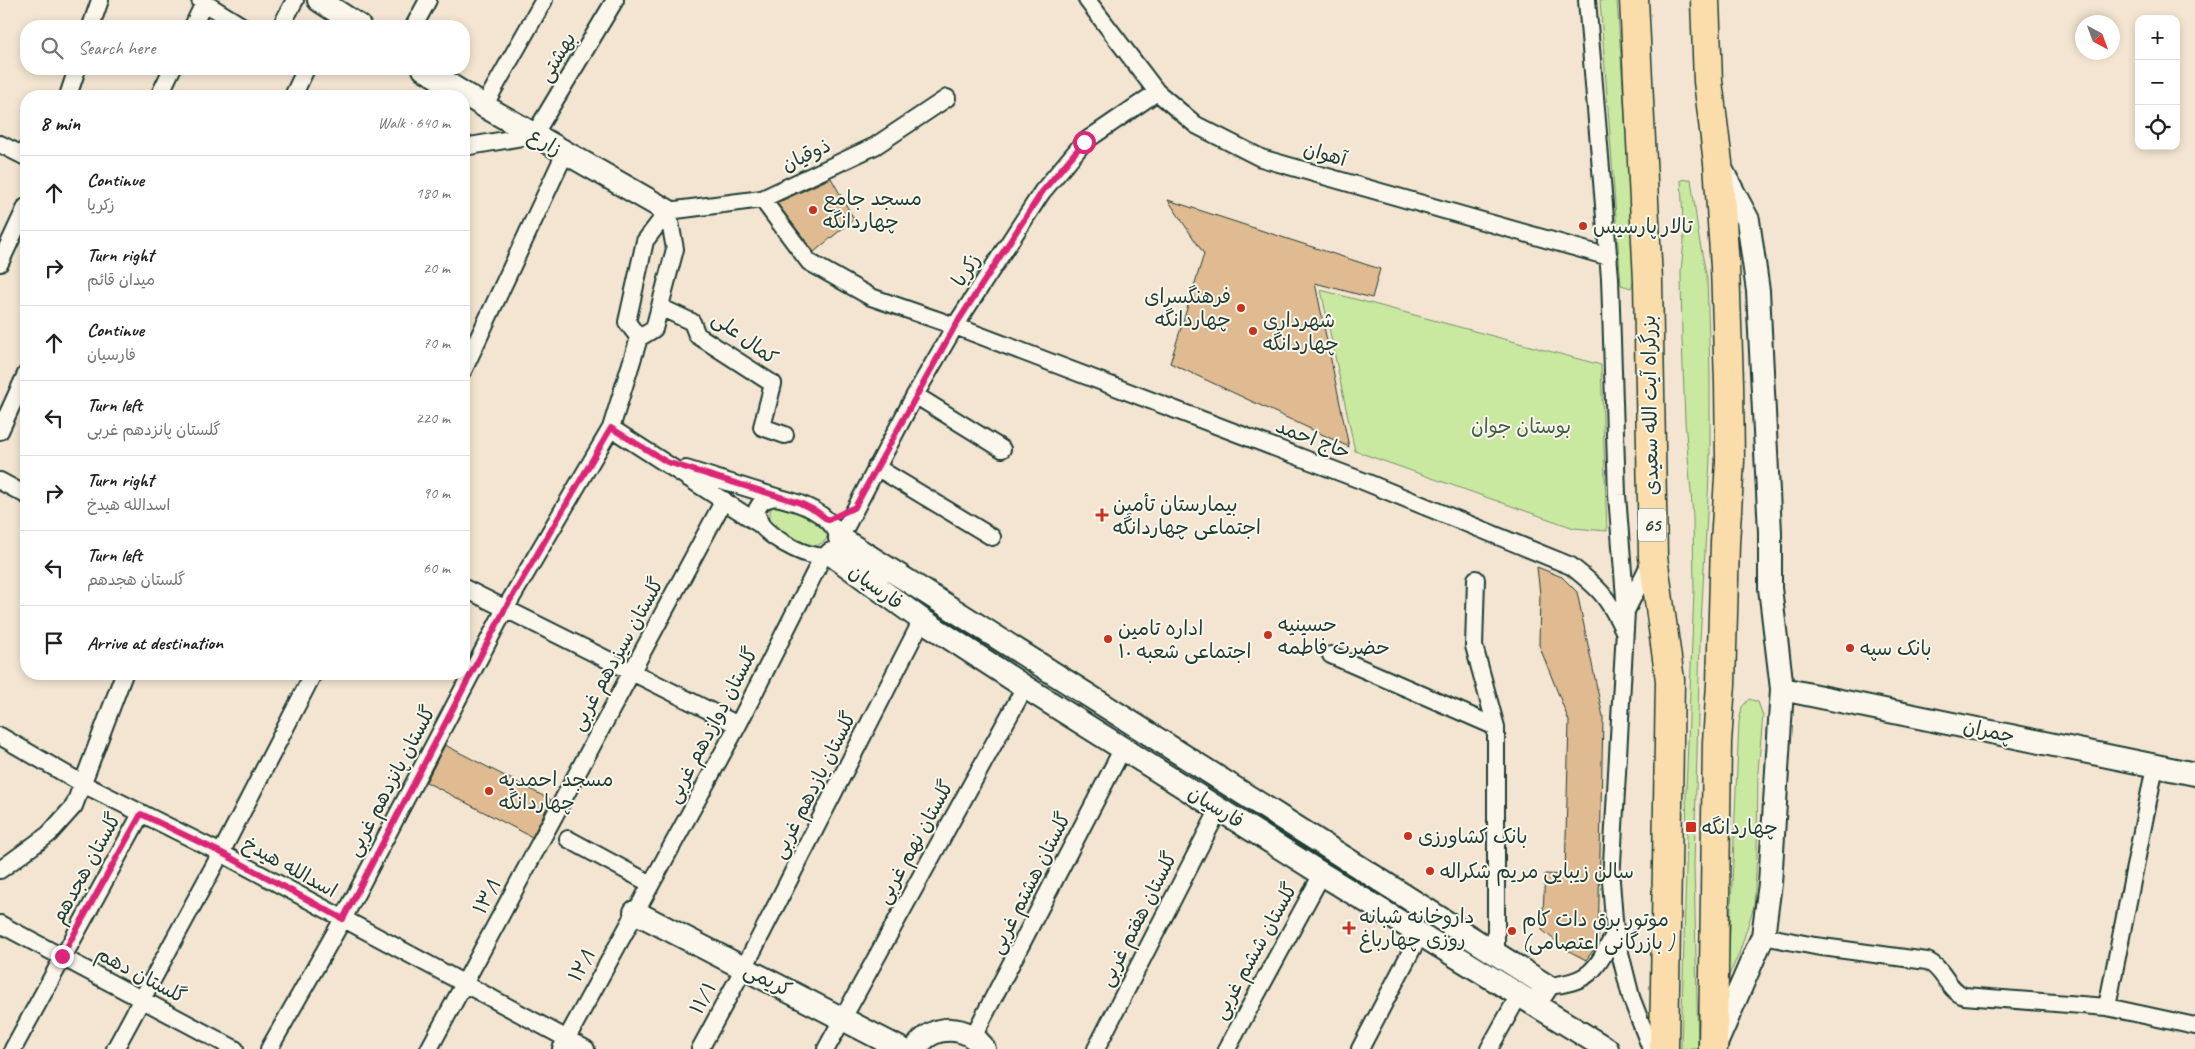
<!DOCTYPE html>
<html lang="en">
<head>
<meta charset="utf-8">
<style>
	body { margin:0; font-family:Caveat,"Playpen Sans Arabic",sans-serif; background:#f6f6f6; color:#202124 }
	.controls { position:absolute; right:15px; top:15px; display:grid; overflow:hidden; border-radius:10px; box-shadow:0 2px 8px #0003 }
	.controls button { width:45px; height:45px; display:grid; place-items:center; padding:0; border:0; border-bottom:1px solid #e0e0e0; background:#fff; color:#202124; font:25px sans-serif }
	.compass { position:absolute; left:2075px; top:15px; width:45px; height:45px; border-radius:50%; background:#fff; box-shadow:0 2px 8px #0003; rotate:139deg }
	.stop { position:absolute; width:15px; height:15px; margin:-11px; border:4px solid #db2777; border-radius:50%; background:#fff }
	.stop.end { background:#db2777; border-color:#fff; box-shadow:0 1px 5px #0008 }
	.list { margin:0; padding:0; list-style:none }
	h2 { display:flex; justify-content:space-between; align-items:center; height:65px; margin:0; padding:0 20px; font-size:21px }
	h2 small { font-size:16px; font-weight:400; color:#757577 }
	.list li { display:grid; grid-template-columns:32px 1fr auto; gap:15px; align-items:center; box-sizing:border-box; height:75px; padding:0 20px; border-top:1px solid #e0e0e0 }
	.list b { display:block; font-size:19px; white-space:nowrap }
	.list p { margin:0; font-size:16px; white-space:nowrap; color:#757577 }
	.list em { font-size:16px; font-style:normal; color:#757577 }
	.icon { flex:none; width:28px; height:28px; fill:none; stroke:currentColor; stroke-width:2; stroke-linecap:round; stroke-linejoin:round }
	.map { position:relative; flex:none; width:2195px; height:1049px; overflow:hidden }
	.search { position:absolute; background:#fff; box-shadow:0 2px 8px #0003; left:20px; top:20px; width:450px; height:55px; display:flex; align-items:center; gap:12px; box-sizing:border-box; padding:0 18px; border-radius:20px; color:#757577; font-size:19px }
	.panel { position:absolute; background:#fff; box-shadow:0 2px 8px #0003; left:20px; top:90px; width:450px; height:590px; border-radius:20px }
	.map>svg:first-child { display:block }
	.green { fill:#c9e8a0; stroke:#74926a }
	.building { fill:#e0ba91; stroke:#1f3d34 }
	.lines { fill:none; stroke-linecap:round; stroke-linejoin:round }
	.street-casing { stroke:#1f3d34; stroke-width:20 }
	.secondary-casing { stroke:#1f3d34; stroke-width:26 }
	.highway-casing { stroke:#1f3d34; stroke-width:31 }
	.street { stroke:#fbf7ec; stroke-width:16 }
	.secondary { stroke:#fbf7ec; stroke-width:22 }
	.highway { stroke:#faddab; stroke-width:28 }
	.route { stroke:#db2777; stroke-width:6 }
	.poi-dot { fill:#c8321e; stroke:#fbf7ec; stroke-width:2 }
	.labels { text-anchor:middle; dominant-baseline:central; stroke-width:4; stroke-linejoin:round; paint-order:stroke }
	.shield { fill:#fbf7ec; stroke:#61756b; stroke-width:1 }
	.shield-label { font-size:19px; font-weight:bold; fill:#1f3d34 }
	.street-label { font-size:20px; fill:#1f3d34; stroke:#fbf7ec }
	.poi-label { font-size:20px; fill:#1f3d34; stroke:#fbf7ec; text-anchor:start }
	.park-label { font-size:20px; fill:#415f4a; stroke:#fbf7ec }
</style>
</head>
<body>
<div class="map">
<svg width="2195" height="1049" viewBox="0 0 2195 1049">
	<rect width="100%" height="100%" fill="#f3e5d1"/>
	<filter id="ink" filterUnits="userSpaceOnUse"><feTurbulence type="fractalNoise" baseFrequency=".02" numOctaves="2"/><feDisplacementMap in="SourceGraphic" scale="10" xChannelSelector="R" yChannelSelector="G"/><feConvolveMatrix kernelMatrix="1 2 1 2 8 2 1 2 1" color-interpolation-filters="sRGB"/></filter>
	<g filter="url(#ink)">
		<path class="green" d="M1600 0H1617L1636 276 1631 288 1621 285Z
			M1691 179 1699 238 1707 278 1710 373V459L1700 641 1694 864 1698 1049H1681L1687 834 1686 792 1694 591 1693 516 1685 421 1682 339 1681 271 1684 242 1681 180Z
			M1321 290 1601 365 1607 531 1574 528 1355 451Z
			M777 505C797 511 813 517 828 534L826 540C823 542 819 545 816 546 802 547 780 528 770 520V509Z
			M1749 699 1758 702 1763 716 1758 771 1757 854 1754 906 1739 954 1728 977 1739 722 1742 707Z"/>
		<path class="building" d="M831 178 854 219 814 252 777 203Z
			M1168 200 1380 269 1372 298 1315 283 1349 447 1170 363 1204 254Z
			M1537 567 1562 577 1577 592 1603 717 1598 944 1586 960 1567 950 1542 930 1545 874 1565 875 1569 721 1539 645 1540 594Z
			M445 745 551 800 532 837 426 782Z"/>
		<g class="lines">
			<defs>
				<path id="street" d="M200 0 242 26
					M1087 0 1157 92 1196 125 1261 158 1609 257
					M1587 0 1610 278 1617 495 1626 611 1611 881 1615 933 1631 997 1651 1049
					M91 26 100 0
					M193 26 204 3
					M281 26 295 0
					M414 26 428 0
					M68 96 77 69
					M159 96 172 69
					M293 96 305 71 303 69
					M484 106 544 0
					M0 144 26 157
					M464 147 534 135 615 0
					M762 199 809 262 871 297 955 326 1363 481 1571 566C1600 589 1608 597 1624 631
					M668 211 675 249 654 329 639 338 611 428 761 525
					M668 211 762 199 875 146 947 98
					M0 263 26 207
					M660 307 692 322 697 335 773 384 762 427 785 435
					M639 338 627 322 645 241 668 211
					M464 369 565 153
					M915 395 1002 449
					M0 431 26 374
					M876 467 992 537
					M686 469 776 497
					M0 481 26 495
					M776 497C802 503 828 512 840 538 839 544 837 551 831 554 815 564 772 539 762 526 759 522 758 516 756 512 760 501 765 499 776 497Z
					M840 538 915 395 955 326 1042 192 1084 142 1157 92
					M1476 579 1474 646 1496 727V955
					M464 588 738 725
					M1626 611 1652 559
					M1331 655 1496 727
					M0 736 83 784 221 853 586 1049
					M568 839 651 884
					M0 870 49 834 74 806 124 674
					M0 924 235 1049
					M1763 936 1815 946 1927 961C1944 968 1947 990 1964 996L2107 1007 2195 1026
					M1547 986C1591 982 1596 970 1615 933
					M2107 1007 2155 766
					M973 1037 1123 748
					M13 1049 141 814
					M115 1049 221 853 313 674
					M269 1049 343 919 505 609 611 428
					M429 1049 724 500
					M561 1049 738 725 823 556
					M700 1049 744 968 922 620
					M826 1049 1025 687
					M1096 1049 1219 809
					M1227 1049 1322 874
					M1360 1049 1420 934
					M1489 1049 1519 995"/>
				<path id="secondary" d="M319 0 359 26
					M424 69 484 106 668 211
					M840 538 1547 986 1535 1004
					M831 554 922 620 1025 687 1322 874 1607 1049
					M1782 689 2195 774
					M635 912 901 1049
					M1715 1046 1763 936 1770 884 1782 689 1770 588V532L1758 291 1748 220 1720 167
					M916 1049C931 1023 969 1024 984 1049"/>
				<path id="highway" d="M1634 0 1648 281 1653 557 1670 680 1664 1049
					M1705 0 1708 81 1718 163 1725 267 1729 383 1730 461 1725 543 1721 684 1717 742 1713 1049"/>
			</defs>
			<use href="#street" class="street-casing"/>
			<use href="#secondary" class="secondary-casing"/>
			<use href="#highway" class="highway-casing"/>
			<use href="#street" class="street"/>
			<use href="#secondary" class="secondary"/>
			<use href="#highway" class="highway"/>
		</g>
	</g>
	<g class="lines" filter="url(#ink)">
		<path class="route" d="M62 956 141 814 222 853 343 919 505 609 611 428 667 462 800 503 816 511 828 520 855 507 955 326 1042 192 1084 142"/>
	</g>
	<g class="poi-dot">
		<circle cx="813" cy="210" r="5"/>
		<circle cx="1583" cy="226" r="5"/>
		<circle cx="1241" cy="308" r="5"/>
		<circle cx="1253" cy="331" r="5"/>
		<path d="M1099.5 507.5h5v5h5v5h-5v5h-5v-5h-5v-5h5z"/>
		<circle cx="1268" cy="635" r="5"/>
		<circle cx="1108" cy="639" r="5"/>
		<circle cx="1850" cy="648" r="5"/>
		<circle cx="489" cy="791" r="5"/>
		<rect x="1685" y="821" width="12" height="12" rx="2.5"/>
		<circle cx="1408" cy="836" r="5"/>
		<circle cx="1430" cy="871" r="5"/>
		<path d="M1346.5 920.5h5v5h5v5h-5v5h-5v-5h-5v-5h5z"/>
		<circle cx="1512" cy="931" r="5"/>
	</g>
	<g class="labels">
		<rect class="shield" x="1638" y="508.5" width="28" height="33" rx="4"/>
		<g class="shield-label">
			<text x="1652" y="525">65</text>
		</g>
		<g class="street-label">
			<text transform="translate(557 57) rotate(-59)">بهشتی</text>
			<text transform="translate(545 142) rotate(30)">زارع</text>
			<text transform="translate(1325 154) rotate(16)">آهوان</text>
			<text transform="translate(806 155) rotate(-25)">ذوقیان</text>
			<text transform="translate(966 270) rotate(-57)">زکریا</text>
			<text transform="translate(745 338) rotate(36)">کمال علی</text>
			<text transform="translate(1650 405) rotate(-91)">بزرگراه آیت الله سعیدی</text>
			<text transform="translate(1313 439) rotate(21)">حاج احمد</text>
			<text transform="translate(876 587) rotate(36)">فارسیان</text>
			<text transform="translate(617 654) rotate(-61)">گلستان سیزدهم غربی</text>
			<text transform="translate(712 725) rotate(-62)">گلستان دوازدهم غربی</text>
			<text transform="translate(1989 731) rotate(12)">چمران</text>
			<text transform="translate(391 781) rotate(-62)">گلستان پانزدهم غربی</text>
			<text transform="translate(814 785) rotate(-63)">گلستان یازدهم غربی</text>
			<text transform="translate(1216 807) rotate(32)">فارسیان</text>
			<text transform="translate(915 842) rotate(-61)">گلستان نهم غربی</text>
			<text transform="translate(290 867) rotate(29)">اسدالله هیدخ</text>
			<text transform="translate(86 868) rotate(-61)">گلستان هجدهم</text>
			<text transform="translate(1030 883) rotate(-63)">گلستان هشتم غربی</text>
			<text transform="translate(487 896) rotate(-62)">۱۳/۱</text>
			<text transform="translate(1138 919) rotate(-63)">گلستان هفتم غربی</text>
			<text transform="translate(1255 951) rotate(-61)">گلستان ششم غربی</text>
			<text transform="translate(582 965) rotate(-61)">۱۲/۱</text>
			<text transform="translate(141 975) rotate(28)">گلستان دهم</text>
			<text transform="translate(768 980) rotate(27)">کریمی</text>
			<text transform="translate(703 998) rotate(-61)">۱۱/ ۱</text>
		</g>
		<g class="poi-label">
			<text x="823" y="198">مسجد جامع<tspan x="823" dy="23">چهاردانگه</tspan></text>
			<text x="1593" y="226">تالار پارسیس</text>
			<text x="1231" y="296" text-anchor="end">فرهنگسرای<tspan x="1231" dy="23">چهاردانگه</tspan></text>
			<text x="1263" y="320">شهرداری<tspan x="1263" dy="23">چهاردانگه</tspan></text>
			<text x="1113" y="504">بیمارستان تأمین<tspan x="1113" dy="23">اجتماعی چهاردانگه</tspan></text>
			<text x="1278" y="624">حسینیه<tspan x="1278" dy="23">حضرت فاطمه</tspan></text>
			<text x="1118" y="628">اداره تامین<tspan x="1118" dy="23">اجتماعی شعبه ۱۰</tspan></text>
			<text x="1860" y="648">بانک سپه</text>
			<text x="499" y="779">مسجد احمدیه<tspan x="499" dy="23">چهاردانگه</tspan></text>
			<text x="1702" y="827">چهاردانگه</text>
			<text x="1418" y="836">بانک کشاورزی</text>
			<text x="1440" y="871">سالن زیبایی مریم شکراله</text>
			<text x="1359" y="916">داروخانه شبانه<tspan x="1359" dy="23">روزی چهارباغ</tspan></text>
			<text x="1522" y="919">موتور برق دات کام<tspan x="1522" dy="23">(بازرگانی اعتصامی )</tspan></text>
		</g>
		<g class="park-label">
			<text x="1521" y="426">بوستان جوان</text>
		</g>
	</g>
</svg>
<div class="controls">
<button>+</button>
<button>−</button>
<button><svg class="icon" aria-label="locate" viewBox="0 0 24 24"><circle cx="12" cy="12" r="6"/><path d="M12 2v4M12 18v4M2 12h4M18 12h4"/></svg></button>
</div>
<svg class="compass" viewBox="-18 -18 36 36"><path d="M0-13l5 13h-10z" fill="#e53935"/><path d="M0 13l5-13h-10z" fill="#757577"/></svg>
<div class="stop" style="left:1084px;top:142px"></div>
<div class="stop end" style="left:62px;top:956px"></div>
<div class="search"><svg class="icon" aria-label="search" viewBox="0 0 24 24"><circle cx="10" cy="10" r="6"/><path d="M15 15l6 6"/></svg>Search here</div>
<section class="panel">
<h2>8 min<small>Walk · 640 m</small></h2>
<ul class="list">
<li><svg class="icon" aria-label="ahead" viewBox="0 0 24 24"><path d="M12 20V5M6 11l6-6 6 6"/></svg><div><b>Continue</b><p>زکریا</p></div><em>180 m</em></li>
<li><svg class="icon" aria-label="right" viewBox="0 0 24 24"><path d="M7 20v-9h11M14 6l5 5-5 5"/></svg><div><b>Turn right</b><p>میدان قائم</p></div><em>20 m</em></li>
<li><svg class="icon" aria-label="ahead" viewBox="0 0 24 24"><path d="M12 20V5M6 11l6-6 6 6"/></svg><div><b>Continue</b><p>فارسیان</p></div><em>70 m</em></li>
<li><svg class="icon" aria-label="left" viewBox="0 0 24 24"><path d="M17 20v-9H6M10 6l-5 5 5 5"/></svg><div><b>Turn left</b><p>گلستان پانزدهم غربی</p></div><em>220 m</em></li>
<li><svg class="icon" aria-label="right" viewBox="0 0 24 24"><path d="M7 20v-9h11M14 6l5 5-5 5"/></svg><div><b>Turn right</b><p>اسدالله هیدخ</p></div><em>90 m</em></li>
<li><svg class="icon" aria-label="left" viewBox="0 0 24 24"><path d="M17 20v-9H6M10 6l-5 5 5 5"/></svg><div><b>Turn left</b><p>گلستان هجدهم</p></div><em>60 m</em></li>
<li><svg class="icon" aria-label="arrive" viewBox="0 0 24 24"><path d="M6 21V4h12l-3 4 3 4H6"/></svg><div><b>Arrive at destination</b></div></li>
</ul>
</section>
</div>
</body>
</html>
